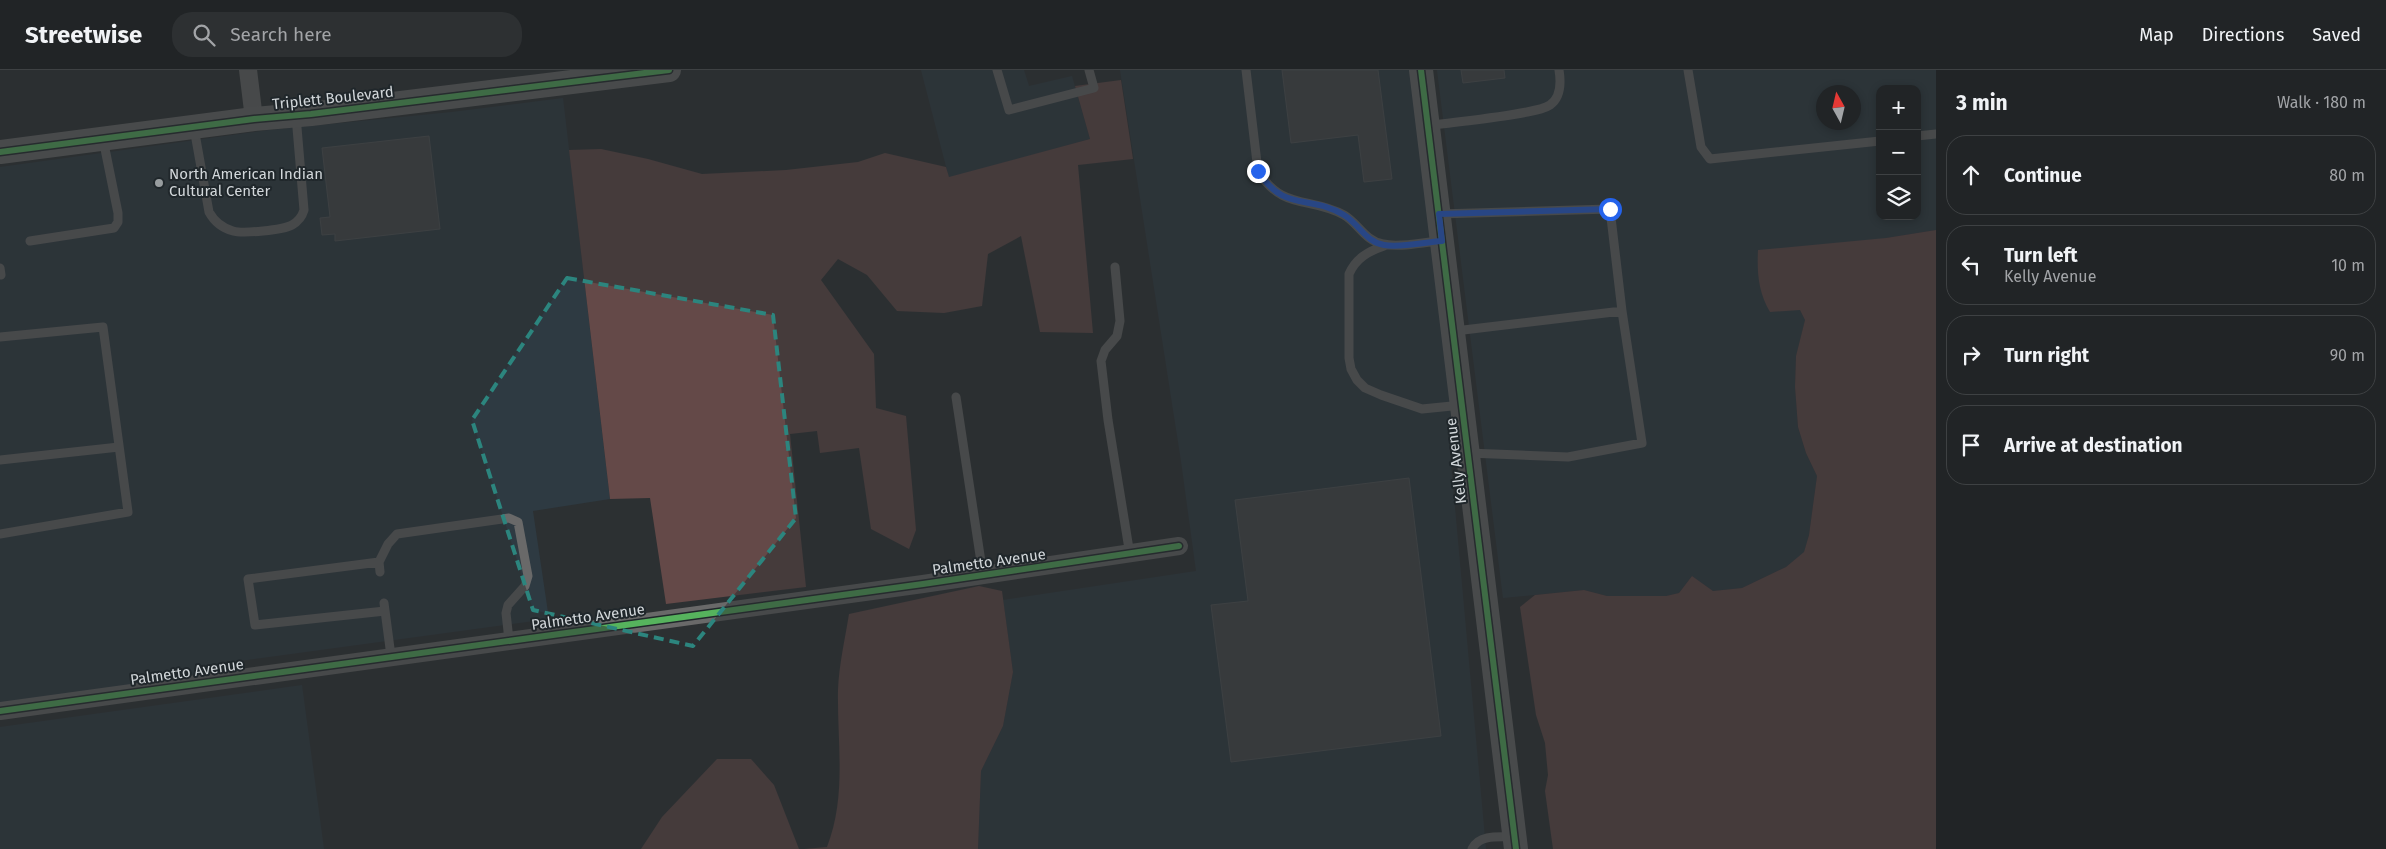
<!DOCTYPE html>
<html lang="en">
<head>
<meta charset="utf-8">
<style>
	body { margin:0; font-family:"Fira Sans",sans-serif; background:#2d3032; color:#f1f3f6 }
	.controls { position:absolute; right:15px; top:15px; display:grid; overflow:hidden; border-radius:10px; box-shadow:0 2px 8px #0003 }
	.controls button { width:45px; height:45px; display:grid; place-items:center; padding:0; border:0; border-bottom:1px solid #3e4143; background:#212426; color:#f1f3f6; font:25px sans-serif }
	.compass { position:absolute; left:1816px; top:15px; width:45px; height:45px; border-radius:50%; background:#212426; box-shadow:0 2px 8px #0003; rotate:352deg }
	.stop { position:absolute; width:15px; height:15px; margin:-11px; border:4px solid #2563eb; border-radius:50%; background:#fff }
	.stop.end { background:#2563eb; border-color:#fff; box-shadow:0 1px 5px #0008 }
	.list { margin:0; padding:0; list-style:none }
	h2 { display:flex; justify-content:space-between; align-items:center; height:65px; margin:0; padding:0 20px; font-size:21px }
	h2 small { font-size:16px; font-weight:400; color:#a2a4a7 }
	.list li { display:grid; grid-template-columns:32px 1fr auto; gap:15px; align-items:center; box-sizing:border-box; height:80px; margin:0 10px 10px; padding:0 10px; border:1px solid #3e4143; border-radius:20px }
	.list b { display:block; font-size:19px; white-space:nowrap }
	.list p { margin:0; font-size:16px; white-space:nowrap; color:#a2a4a7 }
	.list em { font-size:16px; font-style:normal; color:#a2a4a7 }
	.icon { flex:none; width:28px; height:28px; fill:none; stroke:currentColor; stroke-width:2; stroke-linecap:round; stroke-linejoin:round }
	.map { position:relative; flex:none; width:1936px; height:779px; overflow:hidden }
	header { display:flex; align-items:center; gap:30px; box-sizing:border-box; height:70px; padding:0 25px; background:#212426; border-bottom:1px solid #3e4143 }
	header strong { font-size:24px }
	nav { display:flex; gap:28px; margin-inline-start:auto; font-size:18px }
	.search { width:350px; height:45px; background:#2d3032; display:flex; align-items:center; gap:12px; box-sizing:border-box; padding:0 18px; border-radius:20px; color:#a2a4a7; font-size:19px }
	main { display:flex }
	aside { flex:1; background:#212426 }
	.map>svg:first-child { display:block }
	.built { fill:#2e3a42; fill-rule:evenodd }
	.green { fill:#644948 }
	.building { fill:#45484b; stroke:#525557 }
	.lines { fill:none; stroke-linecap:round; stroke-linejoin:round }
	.service { stroke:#696969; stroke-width:9 }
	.minor { stroke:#696969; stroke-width:18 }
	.secondary { stroke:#6c6c6c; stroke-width:24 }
	.cycleway-casing { stroke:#20272b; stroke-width:9 }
	.cycleway { stroke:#56b35d; stroke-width:6 }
	.route { stroke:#2563eb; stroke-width:6 }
	.marked { fill:none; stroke:#2c857e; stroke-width:4; stroke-dasharray:10 6; stroke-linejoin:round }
	.poi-dot { fill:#989d9f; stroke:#20272b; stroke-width:2 }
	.labels { text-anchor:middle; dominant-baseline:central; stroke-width:4; stroke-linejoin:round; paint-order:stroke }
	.street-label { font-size:15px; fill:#d2d7da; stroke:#20272b }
	.poi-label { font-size:15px; fill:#d2d7da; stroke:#20272b; text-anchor:start }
</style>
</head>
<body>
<header>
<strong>Streetwise</strong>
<div class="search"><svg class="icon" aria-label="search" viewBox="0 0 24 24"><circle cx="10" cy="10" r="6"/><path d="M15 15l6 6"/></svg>Search here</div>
<nav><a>Map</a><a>Directions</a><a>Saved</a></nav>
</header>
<main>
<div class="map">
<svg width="1936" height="779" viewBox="0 0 1936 779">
	<rect width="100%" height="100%" fill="#2c3032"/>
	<path class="built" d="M921 0H1024L1029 16 1072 6 1090 69 949 108Z
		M1120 0H1421L1465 359 1448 361 1486 779H978L981 701 1003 656 1013 602 1003 530 1196 501 1181 391Z
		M1437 0H1936V160L1886 168 1787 240H1800L1805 250 1796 286 1795 317 1798 357 1806 383 1817 406 1809 465 1804 483 1786 497 1742 518 1713 521 1692 506 1679 523 1666 526H1607L1584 520 1503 528ZM1880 19H1917V146H1880ZM1824 22H1854V52H1824Z
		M563 28 610 429 533 441 549 549 240 591 242 607 0 641V97L269 60 452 42Z
		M302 615 324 779H0V657Z"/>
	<path class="green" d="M1121 10 1133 89 1078 95 1093 263 1040 262 1021 166 988 184 982 236 944 243 897 241 867 205 838 189 821 210 874 284 876 338 906 346 916 460 909 479 871 459 859 378 820 383 817 361 790 364 806 517 666 534 650 428 610 429 569 80 601 79 648 89 702 104 786 100 858 92 885 83 946 97 949 107 1090 69 1075 16Z
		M1936 160V779H1553L1545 721 1548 705 1545 673 1536 645 1520 537 1535 525 1584 520 1607 526H1666L1679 523 1692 506 1713 521 1742 518 1786 497 1804 482 1809 465 1817 406 1806 383 1798 357 1795 317 1796 286 1805 250 1800 240 1770 242C1758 222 1757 202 1758 180L1886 168Z
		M979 516 1002 521 1013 602 1003 656 981 701 978 779H804L827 777C847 726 837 673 838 620 839 595 845 569 849 544Z
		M717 689H751L774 715 799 779H641L662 747Z"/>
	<path class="building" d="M1282 0H1378L1392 109 1364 112 1358 65 1291 73Z
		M1461 0H1504L1505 8 1463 13Z
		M429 66 440 159 335 171V164L322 165 320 148 330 147 322 78Z
		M1409 408 1441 666 1231 692 1211 535 1248 531 1235 430Z"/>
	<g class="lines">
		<path class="service" d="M997 0 1009 40 1094 18 1089 0
			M1246 0 1258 101C1283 141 1309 126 1344 145 1358 153 1365 171 1383 174 1400 178 1423 172 1440 171
			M1688 0 1701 77 1710 89 1880 71
			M1428 56C1450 52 1536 45 1550 35 1561 27 1561 12 1559 0
			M194 58 209 142C214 151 222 158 233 161 243 164 283 160 292 155 299 151 302 147 304 140L296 46
			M1917 66 1936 64
			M1439 144 1610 139 1622 241
			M30 171 114 158 118 152V143L103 69
			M1384 176C1369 181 1356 188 1349 204V288L1351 299 1357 310 1365 318 1381 325 1422 339 1462 335
			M1115 197 1120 251 1117 266 1105 280 1101 291 1108 350 1130 485
			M0 198 1 205
			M1455 261 1622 241 1642 373 1568 387 1468 383
			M0 267 103 257 128 442 0 464
			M956 327 983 505
			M0 390 119 377
			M379 492 388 474 397 464 509 448 518 452 528 506 525 516 508 535 506 543 509 570
			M380 502 379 492 248 509 255 555 385 541
			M384 533 391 586
			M1472 779C1479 764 1500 767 1515 767"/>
		<path class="minor" d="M248 0 254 49
			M0 641 923 514 1179 476"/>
		<path class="secondary" d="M1421 0 1516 779
			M0 82 254 49 311 44 669 0"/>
		<defs>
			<path id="cycleway" d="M1421 0 1516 779
				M0 82 254 49 311 44 669 0
				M0 641 923 514 1179 476"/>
		</defs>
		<use href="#cycleway" class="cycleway-casing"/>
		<use href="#cycleway" class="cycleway"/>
	</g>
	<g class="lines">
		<path class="route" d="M1258 101C1284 143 1310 124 1344 145 1359 154 1366 172 1384 175 1402 178 1424 172 1442 171L1439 144 1610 139"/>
	</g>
	<path d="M0 0H1936V779H0ZM567 208 773 245 796 448 693 576 533 540 472 350Z" fill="#2c3032" fill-opacity=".55" fill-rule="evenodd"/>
	<path class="marked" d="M567 208 773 245 796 448 693 576 533 540 472 350Z"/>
	<circle class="poi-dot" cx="159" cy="113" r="5"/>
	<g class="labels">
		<g class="street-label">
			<text transform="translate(333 28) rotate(-6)">Triplett Boulevard</text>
			<text transform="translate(1456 391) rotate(-97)">Kelly Avenue</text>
			<text transform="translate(989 492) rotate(-8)">Palmetto Avenue</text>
			<text transform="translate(588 547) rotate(-8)">Palmetto Avenue</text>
			<text transform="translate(187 602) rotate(-8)">Palmetto Avenue</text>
		</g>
		<g class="poi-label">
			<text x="169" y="104">North American Indian<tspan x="169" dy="17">Cultural Center</tspan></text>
		</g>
	</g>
</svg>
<div class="controls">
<button>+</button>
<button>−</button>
<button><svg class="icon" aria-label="layers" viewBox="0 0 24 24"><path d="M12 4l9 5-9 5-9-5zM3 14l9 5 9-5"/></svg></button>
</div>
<svg class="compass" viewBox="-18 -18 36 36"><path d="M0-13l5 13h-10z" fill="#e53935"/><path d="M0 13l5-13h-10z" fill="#a2a4a7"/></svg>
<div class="stop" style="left:1610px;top:139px"></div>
<div class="stop end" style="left:1258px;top:101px"></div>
</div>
<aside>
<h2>3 min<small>Walk · 180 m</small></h2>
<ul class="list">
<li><svg class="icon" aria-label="ahead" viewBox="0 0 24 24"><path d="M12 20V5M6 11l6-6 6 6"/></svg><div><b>Continue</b></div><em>80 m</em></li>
<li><svg class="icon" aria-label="left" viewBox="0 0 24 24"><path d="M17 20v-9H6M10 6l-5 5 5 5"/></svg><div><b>Turn left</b><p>Kelly Avenue</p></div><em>10 m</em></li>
<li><svg class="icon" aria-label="right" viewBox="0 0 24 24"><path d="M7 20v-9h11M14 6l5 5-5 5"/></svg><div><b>Turn right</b></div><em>90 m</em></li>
<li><svg class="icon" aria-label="arrive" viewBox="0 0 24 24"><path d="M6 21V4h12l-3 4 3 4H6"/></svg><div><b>Arrive at destination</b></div></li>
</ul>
</aside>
</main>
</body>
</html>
